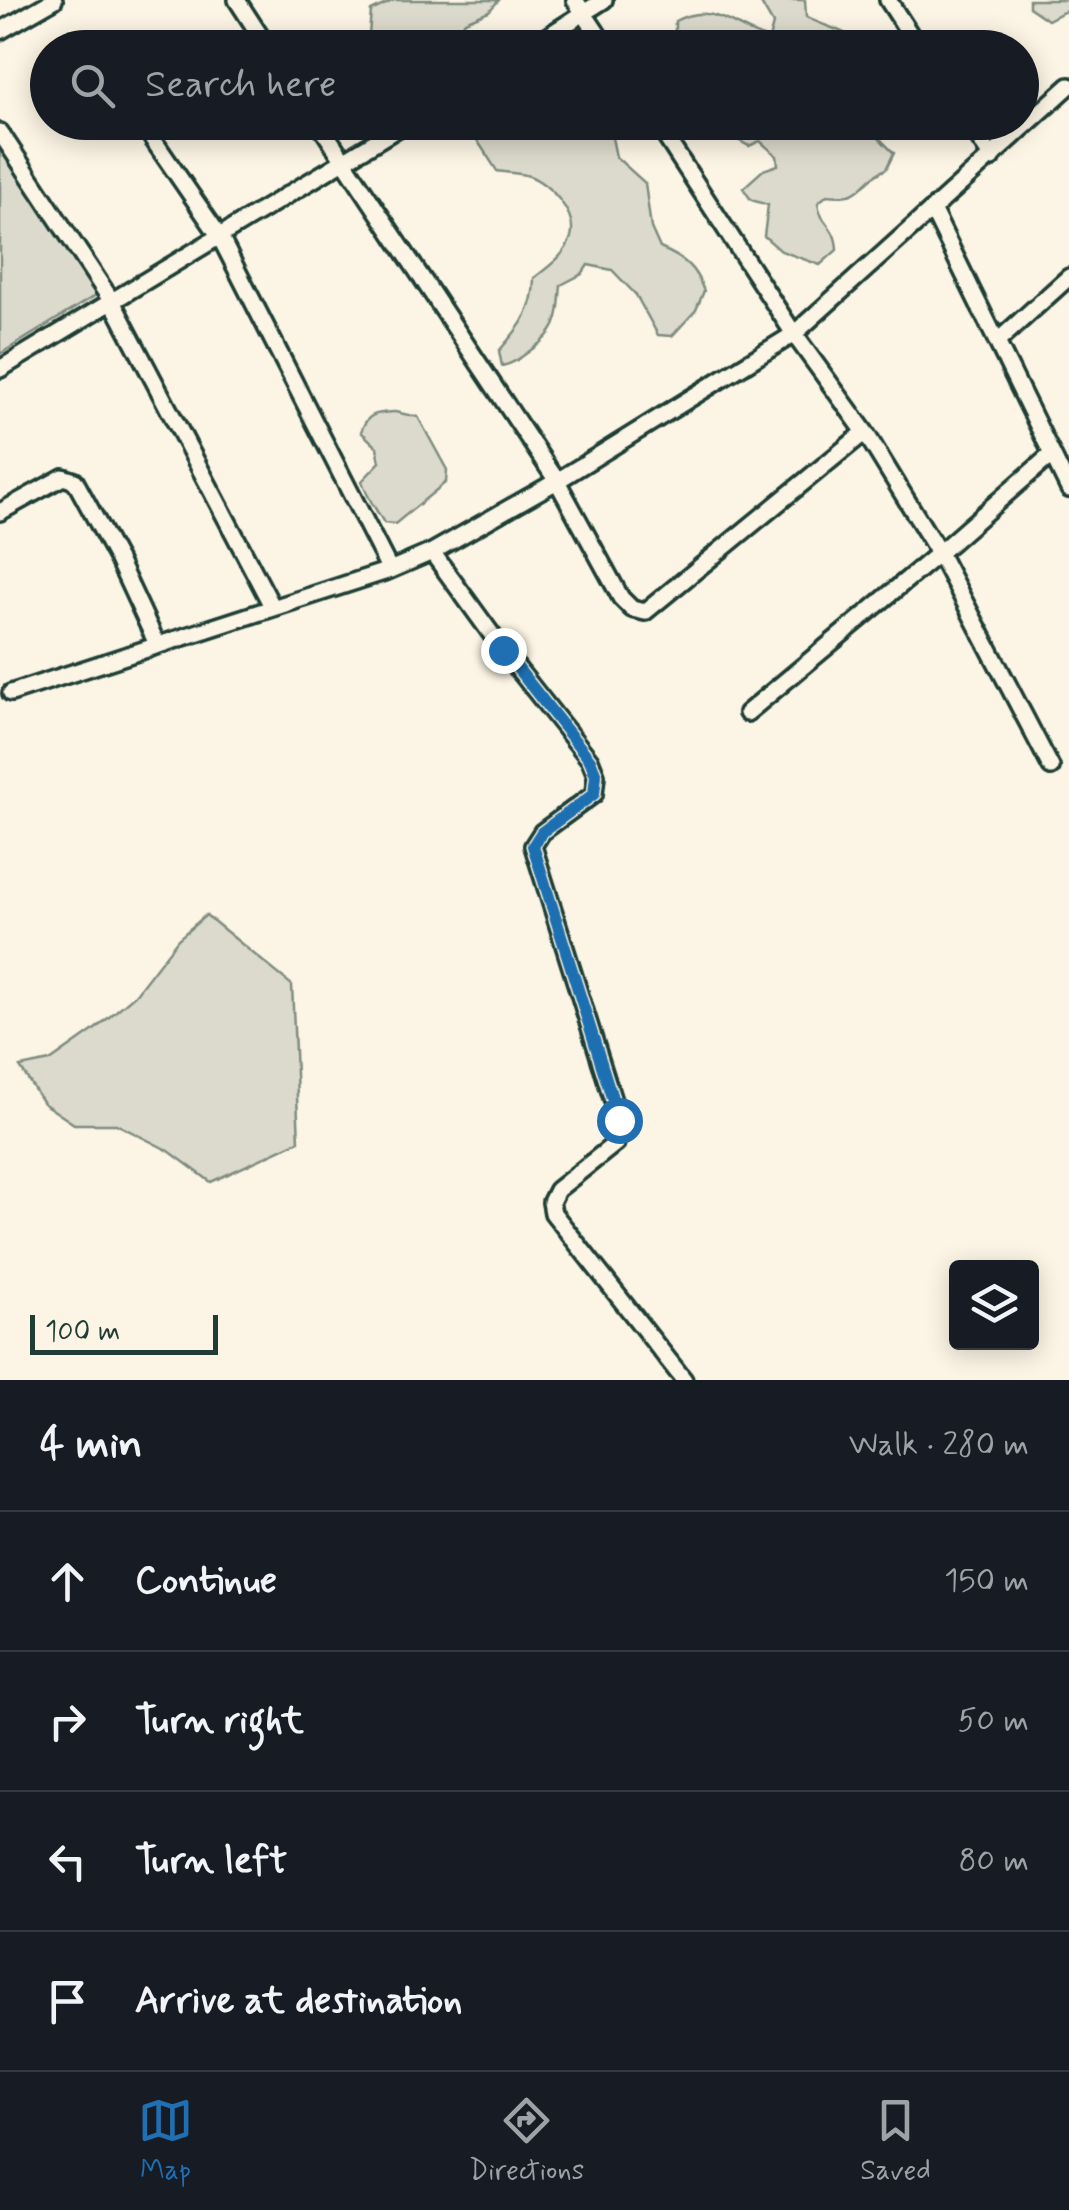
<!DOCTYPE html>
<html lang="en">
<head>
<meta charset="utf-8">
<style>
	body { margin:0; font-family:Mynerve,sans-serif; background:#20242c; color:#f1f3f6 }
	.controls { position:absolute; right:30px; bottom:30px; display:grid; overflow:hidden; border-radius:10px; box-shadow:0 5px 25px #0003 }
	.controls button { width:90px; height:90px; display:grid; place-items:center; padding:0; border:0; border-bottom:2px solid #363941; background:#171b24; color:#f1f3f6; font:50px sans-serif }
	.scale { position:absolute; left:30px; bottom:25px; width:188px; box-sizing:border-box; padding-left:10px; border:5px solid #1f3d34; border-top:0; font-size:28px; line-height:35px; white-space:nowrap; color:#1f3d34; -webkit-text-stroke:8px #fcf5e5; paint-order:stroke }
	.stop { position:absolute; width:30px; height:30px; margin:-22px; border:8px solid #1f6fb2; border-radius:50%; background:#fff }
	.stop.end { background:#1f6fb2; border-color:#fff; box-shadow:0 2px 10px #0008 }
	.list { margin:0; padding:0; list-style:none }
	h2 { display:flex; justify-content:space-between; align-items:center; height:130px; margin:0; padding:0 40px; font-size:42px }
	h2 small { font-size:32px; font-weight:400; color:#9ea1a6 }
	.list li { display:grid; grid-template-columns:65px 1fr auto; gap:30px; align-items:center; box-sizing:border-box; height:140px; padding:0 40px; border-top:2px solid #363941 }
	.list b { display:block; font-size:38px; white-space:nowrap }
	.list em { font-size:32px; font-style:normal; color:#9ea1a6 }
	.icon { flex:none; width:55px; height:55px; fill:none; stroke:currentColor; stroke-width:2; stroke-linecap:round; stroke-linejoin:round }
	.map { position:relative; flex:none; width:1069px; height:1380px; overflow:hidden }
	.search { position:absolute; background:#171b24; box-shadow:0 5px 25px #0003; left:30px; right:30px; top:30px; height:110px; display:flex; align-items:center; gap:25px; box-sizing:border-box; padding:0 35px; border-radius:55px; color:#9ea1a6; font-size:38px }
	.sheet { height:690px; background:#171b24 }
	nav { display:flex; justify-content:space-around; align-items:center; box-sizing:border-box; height:140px; border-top:2px solid #363941; background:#171b24; font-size:28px; color:#9ea1a6 }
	nav a { display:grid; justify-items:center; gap:5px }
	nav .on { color:#1f6fb2 }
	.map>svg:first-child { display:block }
	.green { fill:#dcdacc; stroke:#7e8c80; stroke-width:2.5 }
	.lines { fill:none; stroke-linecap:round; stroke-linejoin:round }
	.street-casing { stroke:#1f3d34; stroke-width:22 }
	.street { stroke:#fcf5e5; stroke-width:15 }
	.route { stroke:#1f6fb2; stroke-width:12 }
</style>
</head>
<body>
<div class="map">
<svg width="1069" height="1380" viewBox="0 0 1069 1380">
	<rect width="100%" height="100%" fill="#fcf5e5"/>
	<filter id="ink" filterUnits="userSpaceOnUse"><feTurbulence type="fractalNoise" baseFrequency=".01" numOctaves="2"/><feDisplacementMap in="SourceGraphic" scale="20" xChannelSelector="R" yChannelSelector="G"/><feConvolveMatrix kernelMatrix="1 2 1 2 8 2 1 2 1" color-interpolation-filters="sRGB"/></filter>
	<g filter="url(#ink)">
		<path class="green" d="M394 0H499L489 11 465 21 454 35 434 47H374L369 35 371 11Z
			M759 0H805L806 17C827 28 848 30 864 47H675V21C715 0 734 30 769 39L773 24Z
			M1029 0H1069V9L1048 20 1029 7Z
			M485 123H609L616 157 645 183 651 228 660 248C684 258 695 267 704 291L696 310 672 336 658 335 636 295 612 270 588 265 582 274 561 285C558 319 559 330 531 350 521 357 515 363 502 366L499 351C520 327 534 311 534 278 548 267 566 255 571 237 578 214 549 183 529 176 520 173 507 173 497 171L477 140Z
			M718 123H870L869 128 894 153 886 169C857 182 866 200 827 195L818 203C820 225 836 224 837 250L820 265 781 251 764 236 768 205 751 200 743 188 763 170 778 165 777 156 760 141 749 146 727 134Z
			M0 147 96 295 0 354Z
			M395 412 418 417 447 470 446 482 395 524 384 523C376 509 366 496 362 481L380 462 377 447 361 432C367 413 376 413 395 412Z
			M206 915 292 985 299 1141 211 1182 169 1151 116 1124H74L43 1103 20 1067 50 1061 94 1030 135 995 178 939Z"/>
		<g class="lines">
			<defs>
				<path id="street" d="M237 0 268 48
					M575 0 607 48
					M888 0 919 48
					M0 31 54 0
					M529 48 604 0
					M141 122 220 237 390 570
					M318 122 557 481 621 598 632 609 645 612 865 432
					M656 122 794 334 865 432 939 553 1052 454
					M968 122 992 158
					M0 132 113 303 272 606
					M933 211 1069 489
					M998 341 1069 277
					M0 369 408 122
					M0 512 63 477 75 481 118 560 157 644
					M432 552 503 650 590 760 596 775 594 794 542 832 533 846 619 1120 616 1143 557 1190 551 1202 553 1213 684 1380
					M11 693 390 570 432 552 557 481 794 334 1069 86
					M747 713 939 553 1051 767"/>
			</defs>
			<use href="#street" class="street-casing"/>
			<use href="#street" class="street"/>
		</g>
	</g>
	<g class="lines" filter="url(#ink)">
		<path class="route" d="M503 650 590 760 596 775 594 794 542 832 533 846 619 1120"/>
	</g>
</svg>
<div class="controls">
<button><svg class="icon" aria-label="layers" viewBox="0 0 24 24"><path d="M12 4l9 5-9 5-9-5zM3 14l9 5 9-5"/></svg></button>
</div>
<div class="scale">100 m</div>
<div class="stop" style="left:619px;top:1120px"></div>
<div class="stop end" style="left:503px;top:650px"></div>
<div class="search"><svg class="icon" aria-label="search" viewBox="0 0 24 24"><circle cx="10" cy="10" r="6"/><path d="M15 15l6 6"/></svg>Search here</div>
</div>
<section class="sheet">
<h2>4 min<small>Walk · 280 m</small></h2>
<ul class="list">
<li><svg class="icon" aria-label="ahead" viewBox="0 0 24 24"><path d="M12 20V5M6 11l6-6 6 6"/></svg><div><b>Continue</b></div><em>150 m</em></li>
<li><svg class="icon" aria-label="right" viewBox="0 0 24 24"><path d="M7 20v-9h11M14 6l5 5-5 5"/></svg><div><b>Turn right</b></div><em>50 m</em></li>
<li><svg class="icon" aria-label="left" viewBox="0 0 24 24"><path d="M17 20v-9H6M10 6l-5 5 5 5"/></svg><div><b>Turn left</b></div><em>80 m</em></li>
<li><svg class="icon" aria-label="arrive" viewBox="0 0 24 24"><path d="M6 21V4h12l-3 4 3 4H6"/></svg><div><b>Arrive at destination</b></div></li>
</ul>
</section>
<nav>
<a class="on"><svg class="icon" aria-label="map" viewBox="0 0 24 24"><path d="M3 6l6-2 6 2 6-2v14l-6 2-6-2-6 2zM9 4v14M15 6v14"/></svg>Map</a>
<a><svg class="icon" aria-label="directions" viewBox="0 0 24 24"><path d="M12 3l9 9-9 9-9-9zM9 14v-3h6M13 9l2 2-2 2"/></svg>Directions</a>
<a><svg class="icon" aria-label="saved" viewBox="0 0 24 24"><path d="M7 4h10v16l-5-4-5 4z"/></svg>Saved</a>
</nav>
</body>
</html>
